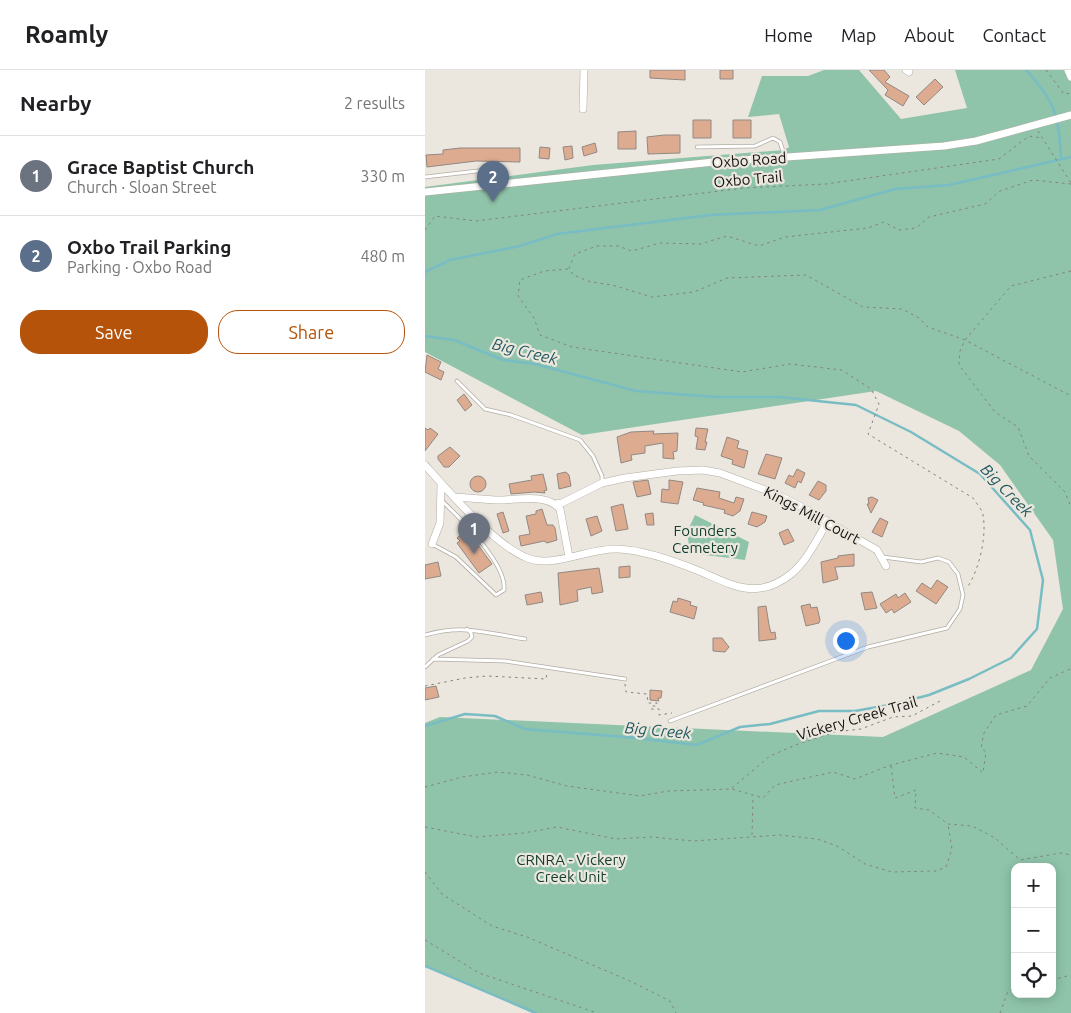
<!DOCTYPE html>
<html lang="en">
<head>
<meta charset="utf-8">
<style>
	body { margin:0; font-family:Ubuntu,sans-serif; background:#f2f2f2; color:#202124 }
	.controls { position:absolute; right:15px; bottom:15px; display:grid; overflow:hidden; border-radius:10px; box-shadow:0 2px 12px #0003 }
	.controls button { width:45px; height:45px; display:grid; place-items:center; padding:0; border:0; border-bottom:1px solid #e0e0e0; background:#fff; color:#202124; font:25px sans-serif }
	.you { position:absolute; left:420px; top:570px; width:18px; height:18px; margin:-12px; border:4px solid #fff; border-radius:50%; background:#1a73e8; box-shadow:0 0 0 8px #1a73e833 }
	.badge { display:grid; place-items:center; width:32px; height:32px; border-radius:50%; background:#b45309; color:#fff; font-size:16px; font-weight:700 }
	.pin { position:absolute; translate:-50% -41px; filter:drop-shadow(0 1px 2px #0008) }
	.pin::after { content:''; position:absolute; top:26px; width:18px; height:15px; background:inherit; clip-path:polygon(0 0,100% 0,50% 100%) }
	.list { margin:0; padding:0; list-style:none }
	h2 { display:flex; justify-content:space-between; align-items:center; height:65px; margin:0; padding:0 20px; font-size:21px }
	h2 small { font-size:16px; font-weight:400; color:#757577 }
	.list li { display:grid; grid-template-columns:32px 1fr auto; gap:15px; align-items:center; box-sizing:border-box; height:80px; padding:0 20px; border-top:1px solid #e0e0e0 }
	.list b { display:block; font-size:19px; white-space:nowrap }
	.list p { margin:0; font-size:16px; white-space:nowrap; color:#757577 }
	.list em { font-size:16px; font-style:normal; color:#757577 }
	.actions { display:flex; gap:10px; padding:15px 20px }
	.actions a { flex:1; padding:11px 0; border:1px solid #b45309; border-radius:20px; text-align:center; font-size:18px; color:#b45309 }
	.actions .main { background:#b45309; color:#fff }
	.icon { flex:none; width:28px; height:28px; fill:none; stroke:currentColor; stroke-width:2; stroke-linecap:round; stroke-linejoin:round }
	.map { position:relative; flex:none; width:646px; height:943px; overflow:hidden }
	header { display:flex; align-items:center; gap:30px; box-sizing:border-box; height:70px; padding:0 25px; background:#fff; border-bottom:1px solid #e0e0e0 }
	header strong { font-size:24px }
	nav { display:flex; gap:28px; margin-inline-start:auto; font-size:18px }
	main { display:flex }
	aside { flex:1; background:#fff }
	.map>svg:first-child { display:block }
	.green { fill:#8fc4aa; fill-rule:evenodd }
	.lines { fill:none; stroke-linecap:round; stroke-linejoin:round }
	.stream { stroke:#78bcc4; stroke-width:2.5 }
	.building { fill:#ddac90; stroke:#918883 }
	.service-casing { stroke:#b1ada4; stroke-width:4.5 }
	.minor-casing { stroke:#b1ada4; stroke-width:8 }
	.path { stroke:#84817b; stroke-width:1; stroke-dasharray:2.5 4; stroke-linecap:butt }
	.service { stroke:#fff; stroke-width:3 }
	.minor { stroke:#fff; stroke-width:7 }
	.labels { text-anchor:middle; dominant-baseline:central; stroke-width:4.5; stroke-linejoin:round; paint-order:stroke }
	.street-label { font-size:15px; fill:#12110e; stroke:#ece7de }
	.park-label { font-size:15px; fill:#12402e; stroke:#ece7de }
	.water-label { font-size:16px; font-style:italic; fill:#1f595f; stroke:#ece7de }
</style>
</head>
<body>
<header>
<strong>Roamly</strong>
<nav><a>Home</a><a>Map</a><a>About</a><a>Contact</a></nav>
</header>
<main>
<aside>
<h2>Nearby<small>2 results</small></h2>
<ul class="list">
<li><span class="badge" style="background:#6b7280">1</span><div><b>Grace Baptist Church</b><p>Church · Sloan Street</p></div><em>330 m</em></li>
<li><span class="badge" style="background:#5c6f8a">2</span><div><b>Oxbo Trail Parking</b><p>Parking · Oxbo Road</p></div><em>480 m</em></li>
</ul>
<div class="actions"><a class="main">Save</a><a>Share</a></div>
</aside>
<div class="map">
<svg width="646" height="943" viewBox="0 0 646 943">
	<rect width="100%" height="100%" fill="#ece7de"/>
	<path class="green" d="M399 0H434L476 49 542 38 530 0H646V943H107L0 895V653L15 647 458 667 606 600 638 539 628 470 575 395 534 361 451 321 157 365 0 282V117L168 95 359 80 364 77 354 44 323 47 337 6H383ZM590 797H627V924H590Z
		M270 445 324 472 320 490 265 483 262 462Z"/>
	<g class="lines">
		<path class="stream" d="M601 0C631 33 633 44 636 87
			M0 202 25 190 95 176 132 164 285 145 395 140 470 119 524 115 646 87
			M0 266 29 270 78 290 110 294 211 321 291 327H354L431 335 486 362 555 404 605 460 618 510 612 559 586 588 544 609 504 625 469 634 430 641H394L345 654 315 657 272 675 211 668 100 659 70 646 40 644 0 656
			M0 896 111 943"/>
	</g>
	<path class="building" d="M225 0H260V10L225 8Z
		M295 0H308V9H295Z
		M444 0H459L465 7 460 12 484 26 478 36 460 25 463 20Z
		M510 9 518 17 499 35 491 27Z
		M268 50H286V68H268Z
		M308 50H326V68H308Z
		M211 61V79H193V62Z
		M239 65H255V83L223 84 222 67Z
		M170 73 172 82 159 86 157 77Z
		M147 76 148 88 140 90 138 77Z
		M115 77 125 78 124 89 114 88Z
		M35 78H95V92L51 91 2 97 1 85 18 84V80Z
		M2 285 16 292 13 299 19 302 16 310 0 302Z
		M39 324 47 335 40 341 32 330Z
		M0 358 3 360 5 358 13 364 0 381Z
		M271 358 283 359 280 372H282L280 380 271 379 273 367 270 366Z
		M229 361 228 364 253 363 252 381 248 382 249 389 238 388V373L220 376V383L206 385 207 390 196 393 192 367 206 362Z
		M302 367 314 371 312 378 323 381 319 398 307 394 308 390 296 386Z
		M25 377 35 386 24 397H19L13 389V386Z
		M341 384 357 388 350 409 333 404Z
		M372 399 380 403 376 413 373 411 370 418 360 413 364 405 368 407Z
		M141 402 144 405 146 416 134 419 132 404Z
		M118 404 122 420 119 421 120 423 109 422 86 424 84 414 107 410 106 406Z
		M45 414a8 8 0 1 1 16 0a8 8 0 1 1-16 0Z
		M223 410 226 424 212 427 208 412Z
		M244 410 258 412 253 434 236 432 237 419 244 420Z
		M393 411 401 415V421L394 430 384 425Z
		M272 418 295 422 294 428 309 433 311 427 319 429 315 441 308 446 299 443 300 440 278 435 279 433 268 430Z
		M447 427 453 430 446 443 442 434H444L443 428Z
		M198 434 203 459 191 461 186 437Z
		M117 439 122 455H128L130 458 132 470 122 473 119 471 96 476 94 466 105 464 101 446 111 444V441Z
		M78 442 84 461 78 463 72 444Z
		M327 442 342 446 340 452 332 457 323 454Z
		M228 443 229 455H222L220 444Z
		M172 446 177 461 166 466 161 449Z
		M455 448 463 452 457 467 447 462Z
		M363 459 369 471 359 475 354 463Z
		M38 463 41 467 45 464 67 494 54 503 32 473 35 471 32 468Z
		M429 484V496L410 497 413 509 398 513 396 492 413 488V486Z
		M13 492 16 506 0 509V495Z
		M205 496V507L194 508V497Z
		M174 498 178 522 167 524 166 517 152 520 153 531 135 535 133 503Z
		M512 510 523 517 511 534 491 521 497 513 506 519Z
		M116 522 118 532 102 535 100 525Z
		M447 522 452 538 440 540 436 523Z
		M480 523 486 532 469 543 467 539 461 543 455 534 471 524 473 528Z
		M253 528 266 532 265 535 272 537 269 549 245 542 248 531 252 532Z
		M385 534 386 538 392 537 395 550 394 553 381 556 376 536Z
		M341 536 344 555 346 563 350 562 351 569 334 571 333 537Z
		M288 568H297L304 577 300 582 288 581Z
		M11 616 14 627 0 630V618Z
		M225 620 237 621 236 628H233L234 631 225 630Z"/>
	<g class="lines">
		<defs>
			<path id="service" d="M272 77 330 76 348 68 355 72 360 87
				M0 107 61 100 64 103 66 114
				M32 311 60 339 86 345 155 370 168 386 177 406V412
				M7 474 31 487 71 525 79 520C82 494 35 448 16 430
				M0 565C40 554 60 563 100 569
				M8 589 80 591 200 609
				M0 597 13 585 43 571 47 567 46 563 42 559
				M245 651 443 577 522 558 535 539 538 525 533 504 524 492 513 488 496 492 458 487"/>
			<path id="minor" d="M481 0 484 2
				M643 0 646 7
				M158 39 159 0
				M0 122 289 92 519 76 551 71 646 45
				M0 395C24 422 68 473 100 487 126 500 165 477 193 479 217 480 252 492 274 501 307 515 332 531 366 504 382 491 392 469 403 451
				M30 427C43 428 56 429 70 430 89 431 121 422 135 439L144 487
				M130 434 137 433 177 413 200 408 252 401 278 400 295 403 351 424 375 436 452 480 461 496
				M7 474 15 453 16 415"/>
		</defs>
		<use href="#service" class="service-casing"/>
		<use href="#minor" class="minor-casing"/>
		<path class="path" d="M621 0 639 24 646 23
			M613 61 646 113
			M646 114 608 110 575 121 560 134 504 147 491 158 474 160 459 152 443 158 360 167 334 176 302 166 275 174 235 173 207 181 193 176H172L150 184 144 198 148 205 166 212 187 215 227 227 269 222 302 208 381 205 438 237 477 239 494 248 503 257 540 270 646 326
			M0 160 10 146 51 151 319 118 401 114 574 89 604 66 617 68
			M143 199 119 201 95 210 93 226 109 248 115 265 147 277 317 302 365 294 417 300 446 319 454 334 443 364 548 428C551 433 557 439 558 445 562 467 554 500 542 518
			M646 201 586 216 540 270 535 281 534 295 570 342 593 357 604 386 640 422 646 437
			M200 614 201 622 222 624 223 633H232V636H227L226 639H234V645L247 643
			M0 616 40 608 62 606 121 609 122 603
			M466 696 470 728 491 720 490 738 504 740 523 754 547 756 570 768 595 790 636 783 646 785
			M0 717 37 707 73 702 102 705 142 716 215 726 243 721 307 719 338 728 350 715 408 702 430 709 466 695 512 683 539 687 558 703 561 682 556 678 559 663 571 645 602 636 625 608 645 599 646 595
			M307 718 345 686 373 674 410 662 436 659 468 647 487 646 515 631
			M0 757 52 767 99 763 132 757 191 769 227 767 268 771 355 765 392 769 412 776 440 794 467 802 511 801 521 797 527 779 523 754
			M327 765 328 727
			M0 802 17 824 67 856 102 867 205 911 245 931 251 943
			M0 870 54 903 172 943
			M627 910 646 905
			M575 943 583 921 590 919"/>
		<use href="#service" class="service"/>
		<use href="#minor" class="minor"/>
	</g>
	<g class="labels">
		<g class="street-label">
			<text transform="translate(324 90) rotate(-4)">Oxbo Road</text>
			<text transform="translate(323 109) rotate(-5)">Oxbo Trail</text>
			<text transform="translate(387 445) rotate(28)">Kings Mill Court</text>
			<text transform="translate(432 648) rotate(-16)">Vickery Creek Trail</text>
		</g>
		<g class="park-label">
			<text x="280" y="460">Founders<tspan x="280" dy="17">Cemetery</tspan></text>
			<text x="146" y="789">CRNRA - Vickery<tspan x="146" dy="17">Creek Unit</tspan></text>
		</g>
		<g class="water-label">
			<text transform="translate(100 281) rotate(14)">Big Creek</text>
			<text transform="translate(582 420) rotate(46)">Big Creek</text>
			<text transform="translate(233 660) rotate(5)">Big Creek</text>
		</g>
	</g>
</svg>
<div class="controls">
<button>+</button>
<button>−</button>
<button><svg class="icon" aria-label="locate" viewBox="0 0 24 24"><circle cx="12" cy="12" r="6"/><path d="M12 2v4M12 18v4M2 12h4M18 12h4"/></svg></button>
</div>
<div class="you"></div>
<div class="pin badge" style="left:49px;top:484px;background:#6b7280">1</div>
<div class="pin badge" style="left:68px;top:132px;background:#5c6f8a">2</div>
</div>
</main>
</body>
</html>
